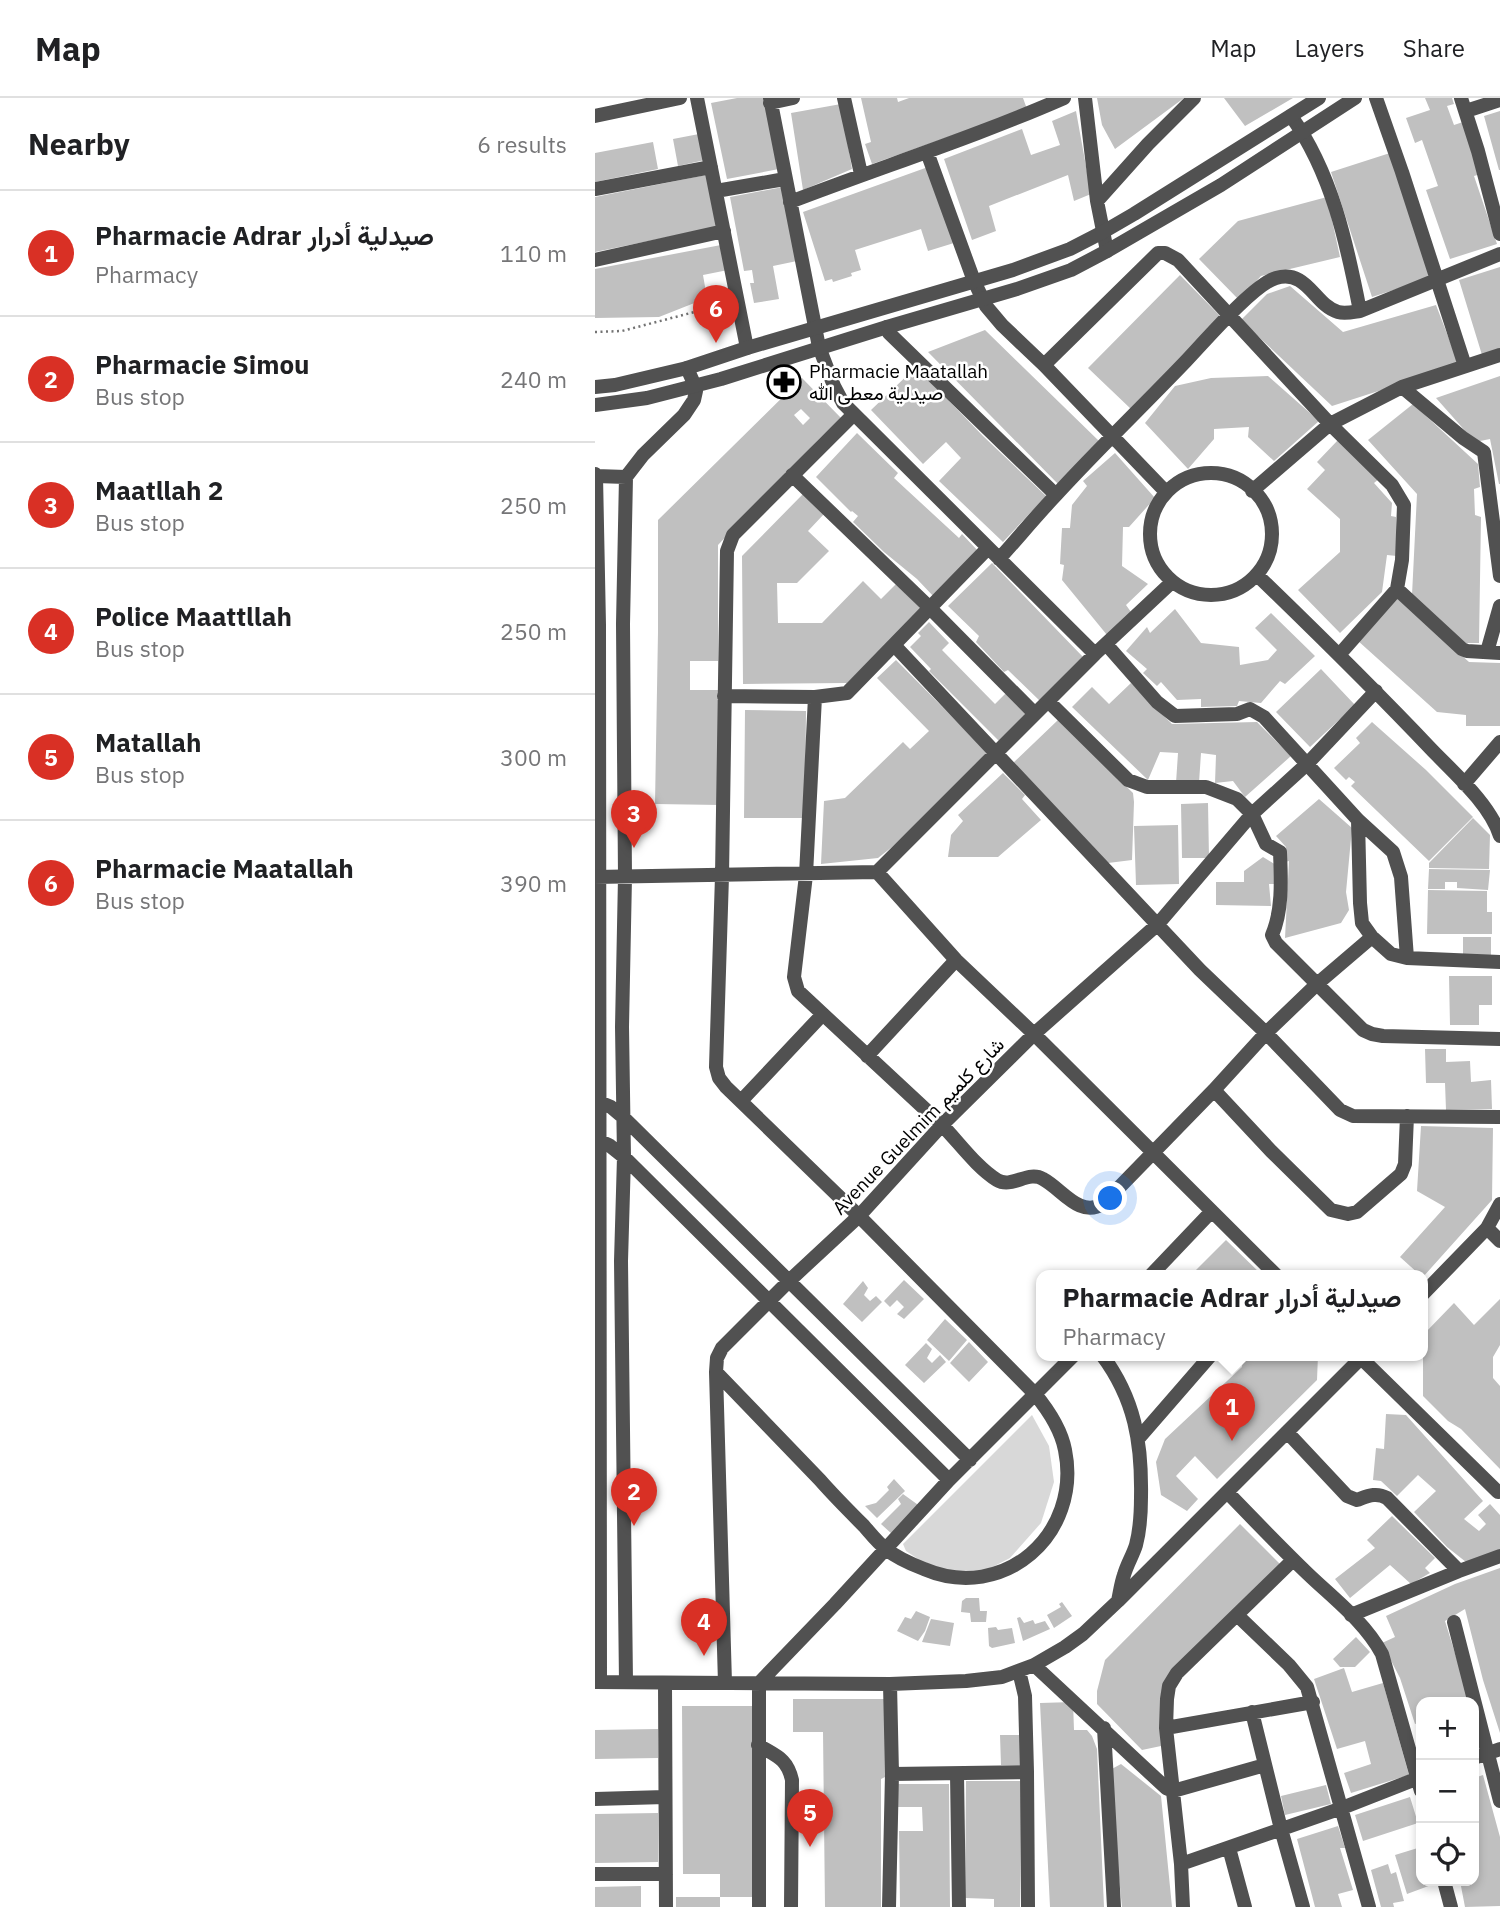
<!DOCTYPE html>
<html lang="en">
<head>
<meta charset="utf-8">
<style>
	body { margin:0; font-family:"IBM Plex Sans",Vazirmatn,sans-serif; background:#f2f2f2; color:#202124 }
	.controls { position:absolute; right:21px; bottom:21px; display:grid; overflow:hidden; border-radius:14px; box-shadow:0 4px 10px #0003 }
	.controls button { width:63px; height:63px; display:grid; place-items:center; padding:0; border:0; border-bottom:2px solid #e0e0e0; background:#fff; color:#202124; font:35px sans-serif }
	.you { position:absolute; left:516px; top:1101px; width:24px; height:24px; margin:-18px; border:5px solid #fff; border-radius:50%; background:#1a73e8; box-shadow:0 0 0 10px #1a73e833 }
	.badge { display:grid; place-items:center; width:46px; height:46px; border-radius:50%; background:#d93025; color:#fff; font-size:23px; font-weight:700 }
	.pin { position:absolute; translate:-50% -58px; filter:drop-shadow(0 2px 4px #0008) }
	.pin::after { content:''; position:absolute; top:37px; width:24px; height:21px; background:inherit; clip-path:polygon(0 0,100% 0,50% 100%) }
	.popup { position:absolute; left:441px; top:1172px; width:392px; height:91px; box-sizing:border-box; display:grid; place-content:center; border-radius:14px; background:#fff; filter:drop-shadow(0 2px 5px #0005); font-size:23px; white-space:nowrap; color:#757577 }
	.popup b { font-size:26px; color:#202124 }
	.popup::after { content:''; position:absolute; left:50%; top:100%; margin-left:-14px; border:14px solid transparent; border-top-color:#fff }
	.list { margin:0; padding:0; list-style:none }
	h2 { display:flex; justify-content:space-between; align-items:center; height:91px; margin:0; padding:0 28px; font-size:30px }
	h2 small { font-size:23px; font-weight:400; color:#757577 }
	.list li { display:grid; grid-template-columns:46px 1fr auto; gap:21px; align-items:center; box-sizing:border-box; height:126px; padding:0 28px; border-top:2px solid #e0e0e0 }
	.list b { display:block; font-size:26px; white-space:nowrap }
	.list p { margin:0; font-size:23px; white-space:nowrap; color:#757577 }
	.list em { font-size:23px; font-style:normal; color:#757577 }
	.icon { flex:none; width:38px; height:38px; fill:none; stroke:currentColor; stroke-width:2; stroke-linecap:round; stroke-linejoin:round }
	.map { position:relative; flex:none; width:905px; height:1809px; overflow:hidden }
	header { display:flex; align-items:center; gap:42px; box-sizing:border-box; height:98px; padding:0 35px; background:#fff; border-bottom:2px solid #e0e0e0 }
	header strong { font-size:33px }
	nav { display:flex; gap:38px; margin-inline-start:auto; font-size:24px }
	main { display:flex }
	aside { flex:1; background:#fff }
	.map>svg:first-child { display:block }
	.green { fill:#d8d8d8 }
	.building { fill:#c0c0c0; fill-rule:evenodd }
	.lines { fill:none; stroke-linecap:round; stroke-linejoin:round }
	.path { stroke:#737373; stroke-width:2.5; stroke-dasharray:2 3.5; stroke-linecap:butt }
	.minor { stroke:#515151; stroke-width:14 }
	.tertiary { stroke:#515151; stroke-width:14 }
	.labels { text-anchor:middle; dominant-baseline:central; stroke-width:5; stroke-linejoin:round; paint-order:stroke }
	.poi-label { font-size:19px; fill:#000; stroke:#fff; text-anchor:start }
	.street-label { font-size:19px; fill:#000; stroke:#fff }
</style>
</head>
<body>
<header>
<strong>Map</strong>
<nav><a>Map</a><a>Layers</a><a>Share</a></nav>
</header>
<main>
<aside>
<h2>Nearby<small>6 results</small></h2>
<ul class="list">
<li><span class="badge">1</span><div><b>Pharmacie Adrar صيدلية أدرار</b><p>Pharmacy</p></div><em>110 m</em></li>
<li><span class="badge">2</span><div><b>Pharmacie Simou</b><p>Bus stop</p></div><em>240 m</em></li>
<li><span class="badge">3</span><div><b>Maatllah 2</b><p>Bus stop</p></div><em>250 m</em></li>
<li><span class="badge">4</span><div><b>Police Maattllah</b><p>Bus stop</p></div><em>250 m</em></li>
<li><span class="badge">5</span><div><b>Matallah</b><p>Bus stop</p></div><em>300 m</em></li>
<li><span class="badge">6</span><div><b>Pharmacie Maatallah</b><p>Bus stop</p></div><em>390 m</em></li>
</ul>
</aside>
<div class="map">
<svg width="905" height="1809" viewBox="0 0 905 1809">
	<rect width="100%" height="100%" fill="#fff"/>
	<path class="green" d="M437 1317 454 1348 459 1384 446 1425 415 1460 382 1477 344 1475 311 1453 308 1446Z"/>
	<path class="building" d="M142 0H169L184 71 132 81 116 5Z
		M266 0H302L303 4 314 0H428L432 11 277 66 270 46 276 44Z
		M502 0H589L520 51 507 27Z
		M629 0H698L650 28Z
		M830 0H857L859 6 852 8 859 27 868 24 886 76 879 78 902 146 855 161 831 92 843 88 827 42 820 45 811 20 835 12Z
		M246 6 257 71 208 92 196 15Z
		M481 13 496 96 479 103 473 77 394 108 401 133 377 142 349 61 427 31 436 57 465 47 457 23Z
		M905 13V72H904L889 18Z
		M104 36 110 62 83 68 78 41Z
		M58 44 63 71 0 84V55Z
		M795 55 836 180 777 199 736 74Z
		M333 69 359 145 333 153 326 131 260 152 266 172 256 175 257 178 238 184 237 181 230 183 208 114Z
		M111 77 122 129 0 154V99Z
		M188 89 202 163 178 168 184 201 159 205 155 185H159L157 172 149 173 135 99Z
		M732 99 745 159 666 178 644 202 604 161 643 123Z
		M126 147 133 172 108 177 112 200 64 219 0 220V171Z
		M905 169V251L887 257 864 182Z
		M585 177 626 219 537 312 493 270Z
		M695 188 748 234 841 207 864 267 737 308 646 222 672 196Z
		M390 232 505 344 463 386 333 254Z
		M321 269 388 338 451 398 408 444 344 383 366 360 351 344 328 366 276 312Z
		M673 278 724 323 679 363 653 339 654 329 619 331V341L593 371 550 325 580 288 616 280Z
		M905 278V386H904L895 341 880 344 841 300Z
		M207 280 246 320 223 342 123 447V563H95V592H125V707L60 706 63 534V422ZM206 311 215 320 208 327 199 317Z
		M818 306 883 366 885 389 879 391 880 417 886 419 884 545H869L817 497 822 396 773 342Z
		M262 335 303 375 299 380 364 440 367 436 384 454 339 499 322 481 289 454 258 424 263 418 257 413 256 414 221 379Z
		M743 342 784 381 779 385 797 405 796 418 801 419 802 458 792 457 787 494 745 535 703 492 745 454V421L712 391 730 372 722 364Z
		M520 355 560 400 534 429H528L527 468 553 486 531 507 536 514 512 537 467 482 469 467 465 466 467 430H475L477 407 492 388 488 383Z
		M208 396 229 416 213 433 234 453 202 485H182L183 525H227L268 483 286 501 301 486 326 511 252 585 148 586 147 458Z
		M397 465 489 560 446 604 413 572 409 574 381 544 384 538 353 508Z
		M802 500 874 564 905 565V628H871V617L842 614 762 542Z
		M580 511 606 545 644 549 645 567 673 562 682 552 660 530 676 515 720 558 690 586 685 583 666 605 644 603 642 608 606 609V601L582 602 566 584 562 588 548 575 552 571 531 553 552 529 555 535Z
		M334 524 354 545 347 552 400 606 412 594 434 617 405 644 334 573 336 571 315 549 326 538 323 535Z
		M301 562 394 656 297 749 283 760 226 766 229 703 250 700 308 644 315 651 334 633 282 580Z
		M726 571 760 607 715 649 681 614Z
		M536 585 577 626 662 624 696 658 650 699 638 683 620 685 621 657 606 655 604 685H581L583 655 565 654 553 682 477 609 497 589 514 606Z
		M150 612 211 613 210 720H149Z
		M463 622 538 695 539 704 537 762 513 765 417 666Z
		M777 624 831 672 878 719 834 763 756 688 760 684 754 679 751 682 739 670 765 645 761 640Z
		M408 675 430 697 427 701 446 722 403 759H353L356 737 368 723 363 717Z
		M724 701 757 730 751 794 754 812 746 825 690 840 694 763 690 764 691 749 681 738Z
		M613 705 614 760H587L586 706Z
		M878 720 895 737 894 771 834 770V765Z
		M583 727 584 786 541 787 539 728Z
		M668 759 681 767V786H674L676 808 621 807V784H649V773Z
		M834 771 895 772 893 792 862 790V784H850V791H833Z
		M833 792 892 793V814H897V836H832Z
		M868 839H896V857H868Z
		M854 878H897V907H884V927H855Z
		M830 951H851V964L875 963 876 984 896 982 897 1011 851 1012 850 985H831Z
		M826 1028 898 1030 897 1102 828 1179V1177H825L805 1159 850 1109 822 1093Z
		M631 1142 667 1177H596Z
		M309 1182 329 1201 309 1221 302 1216 309 1209 302 1202 295 1209 289 1203Z
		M268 1183 273 1190 269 1197 275 1203 281 1198 287 1204 267 1224 248 1206Z
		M905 1201V1247L898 1259V1280L905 1288V1371L866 1331 853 1323 828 1298V1237L859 1205 879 1227Z
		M350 1221 372 1242 354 1263 332 1242Z
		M374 1244 393 1264 374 1284 355 1265Z
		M331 1245 337 1251 332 1260 337 1265 345 1257 351 1264 329 1285 310 1267Z
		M648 1257H723L722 1282 622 1381 600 1358 581 1378 603 1401 592 1413 566 1397 561 1364 570 1341 647 1269Z
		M791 1316 811 1317 888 1403 869 1421 884 1433 891 1426 883 1417 895 1406 905 1417V1452L871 1464 852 1449 819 1414 841 1393 823 1377 802 1398 786 1383 778 1382 781 1350 789 1351Z
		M299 1381 310 1393 282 1420 270 1408 281 1405 294 1392 292 1389Z
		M308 1396 326 1409 298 1437 286 1426 306 1406 303 1401Z
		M797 1418 840 1460 830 1470 835 1475 816 1486 795 1467 755 1500 740 1481 780 1450 772 1442Z
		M645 1426 685 1466 566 1594V1648L547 1652 502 1606V1593L510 1562Z
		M905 1470V1635L888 1582 870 1511 850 1523 875 1604H826V1624L820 1626 805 1580 787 1545 800 1539 791 1518 860 1486Z
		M371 1500H384L385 1513H392L391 1524H376L375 1515 366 1514 367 1503Z
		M467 1504 477 1518 459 1530 452 1517 466 1509 464 1506Z
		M321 1513 335 1519 330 1533 323 1543 302 1533 310 1519 316 1521Z
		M425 1519 429 1525 438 1522 440 1526 450 1523 455 1531 428 1543 422 1520Z
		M336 1521 359 1525 355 1548 327 1544Z
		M401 1529 403 1532 417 1530 420 1545 397 1550 394 1548 393 1530Z
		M761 1539 775 1554 760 1569H745L738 1561Z
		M749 1570 757 1594 788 1585 814 1677 756 1695 749 1675 776 1666 770 1643 742 1651 719 1581Z
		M198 1601H291L292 1678 286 1681V1809H230L228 1634H198Z
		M478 1604 479 1632H492L497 1638 502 1651 509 1809H455L445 1605Z
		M87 1608H159L160 1799H125V1776H88Z
		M879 1620 889 1650 879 1653Z
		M63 1631V1660L0 1661V1632Z
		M405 1637H426L427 1667H406Z
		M526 1666 566 1698 577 1809H527L513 1673Z
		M888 1677 905 1739V1808L870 1809 865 1783H879V1680Z
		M371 1683H426L425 1809H399V1801L370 1800Z
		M302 1686H354L355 1809H305L304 1733H328L327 1709H303Z
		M731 1687 736 1706 690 1717 686 1698Z
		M815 1699 823 1725 768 1743 760 1717Z
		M63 1715V1764L0 1765V1716Z
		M743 1728 750 1750H745L758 1792 743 1796 747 1809H720L702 1741Z
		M826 1749V1783H847L812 1796 800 1757Z
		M793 1766 796 1776 801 1774 809 1803 798 1805 799 1809H786L776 1772Z
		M46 1788V1809H0V1789Z
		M81 1799H125V1809H81Z"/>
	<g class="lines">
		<path class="path" d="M0 234 27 233 130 206"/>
		<path class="minor" d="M102 0 152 250
			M175 0 224 249 239 288 248 305 500 556
			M249 0 266 76
			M490 0 502 103 512 153
			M781 0 807 74 870 268
			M866 0 883 53 905 136
			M175 5 198 0
			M871 13 905 2
			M0 18 85 0
			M696 18C737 75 752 146 765 213
			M332 54 379 183 391 208 407 227 449 267 571 394
			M0 91 116 69
			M121 93 190 81
			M502 103 553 46 599 0
			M195 104C286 69 380 39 469 0
			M0 162 129 133
			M292 229 294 235 461 397
			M449 267 563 155H570L583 162 735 326 797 387 809 407 807 462 802 491 744 557
			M807 289 868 340 889 354 905 478
			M555 436a61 61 0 1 1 122 0a61 61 0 1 1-122 0Z
			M0 376 1 378 4 527 5 1584
			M197 377 334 509 440 616
			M1 378 31 379
			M657 393 735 326 807 289 905 257
			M404 461C423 440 441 418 461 397 503 351 548 308 591 263 610 243 659 186 681 180 713 171 719 207 743 214 750 216 758 214 765 213L905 156
			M662 477C721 534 779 591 836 651 859 675 895 706 905 738
			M802 491 867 551 872 553 905 555
			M511 546 562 604 580 618 642 616 655 611 669 619 763 722 798 754 806 779 812 860 905 864
			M299 547 605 872 671 935 745 1012 758 1018 905 1019
			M892 554 905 508
			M129 598 220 599 252 595 393 450
			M220 599 211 777 199 879 203 893C250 937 298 981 345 1025 363 1043 381 1069 402 1082 417 1091 433 1072 448 1081 467 1091 484 1120 508 1106L619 992 676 1053 736 1112 753 1116 762 1114 806 1076 810 1066 812 1018
			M454 604 533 682 552 689H611L642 701 657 716 671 746 685 754C686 780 688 812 677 837L681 845 768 932 777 936 788 938 905 941
			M869 686 905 644
			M763 722 765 805 767 825 777 839
			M282 774 361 862 439 936 681 1177
			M0 779 282 774 500 556 577 484
			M272 958 361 862
			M619 992 671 935 722 886 777 839 796 856 812 860
			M146 1003 228 916
			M4 1004 16 1009 29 1020 375 1362
			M3 1042 14 1047 29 1059 354 1382
			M892 1130 905 1143
			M556 1177 616 1114
			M828 1196 892 1130 905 1106
			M507 1257C540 1301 547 1345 546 1399 546 1414 545 1432 541 1447 538 1457 532 1466 529 1477 526 1485 525 1494 523 1503
			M763 1257 903 1394
			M121 1274C156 1310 190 1346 225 1382 239 1398 254 1413 269 1428 276 1436 283 1445 291 1451 302 1460 316 1466 329 1471 409 1505 487 1436 470 1352 466 1331 454 1313 440 1296L264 1118 131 989 124 980 121 969 127 778 132 453 138 437 258 317
			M692 1334 752 1398 762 1402C773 1398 781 1394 792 1400L864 1473
			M543 1341 616 1257
			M632 1394C659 1422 685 1449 713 1476 738 1500 770 1524 787 1556L826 1693
			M642 1517 694 1567 712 1589 774 1809
			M756 1517 864 1473 905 1458
			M859 1524 905 1703
			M439 1567 571 1690 578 1693 670 1667
			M424 1573 430 1598 432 1674 433 1809
			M0 1584 295 1586 371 1583 407 1579 439 1567 470 1549 488 1536 523 1503 769 1257
			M31 1584 26 1163 29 1059 27 929 30 779 28 526 31 379 48 357 89 317 99 302 101 293 100 288 92 270
			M70 1585 71 1809
			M130 1585 121 1274 122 1260 127 1250 194 1183 264 1118 347 1027 439 936 563 826 657 716 713 665 781 593
			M657 1614 686 1731 708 1809
			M509 1630 519 1809
			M571 1630 718 1604
			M163 1647C181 1658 192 1660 197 1682L196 1809
			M879 1660 905 1651
			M297 1676 432 1674
			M362 1676 364 1809
			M0 1701 70 1699
			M634 1750 650 1809
			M586 1766 747 1710 826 1679
			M0 1776H71
			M849 1783 856 1809
			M164 1809V1585L240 1506 354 1382 479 1257
			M294 1809 297 1676 295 1586
			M588 1809 586 1766 571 1630 572 1601 574 1588 582 1575 698 1462"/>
		<path class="tertiary" d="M0 289 20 287 92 270 152 250 418 172 475 151 508 134 539 116 724 0
			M0 307 52 300 126 281 292 229 422 191 476 172 512 153 626 87 760 0"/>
	</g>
	<defs>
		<symbol id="pharmacy-ring" viewBox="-11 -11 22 22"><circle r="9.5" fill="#fff" stroke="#000" stroke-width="1.5"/><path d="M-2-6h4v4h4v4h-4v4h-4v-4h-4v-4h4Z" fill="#000"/></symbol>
	</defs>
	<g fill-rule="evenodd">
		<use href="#pharmacy-ring" x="170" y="265" width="38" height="38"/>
	</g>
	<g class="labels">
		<g class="poi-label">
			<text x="214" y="273">Pharmacie Maatallah<tspan x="214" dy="22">صيدلية معطى الله</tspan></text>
		</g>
		<g class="street-label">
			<text transform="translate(323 1028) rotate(-46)">Avenue Guelmim شارع كلميم</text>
		</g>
	</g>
</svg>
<div class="controls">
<button>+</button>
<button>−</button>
<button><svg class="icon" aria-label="locate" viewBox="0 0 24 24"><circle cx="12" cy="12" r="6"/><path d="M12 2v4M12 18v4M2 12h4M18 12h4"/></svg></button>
</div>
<div class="you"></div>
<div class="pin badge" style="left:637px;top:1343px">1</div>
<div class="popup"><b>Pharmacie Adrar صيدلية أدرار</b>Pharmacy</div>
<div class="pin badge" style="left:39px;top:1428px">2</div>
<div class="pin badge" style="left:39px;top:750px">3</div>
<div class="pin badge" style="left:109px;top:1558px">4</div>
<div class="pin badge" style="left:215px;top:1749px">5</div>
<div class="pin badge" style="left:121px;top:245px">6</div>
</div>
</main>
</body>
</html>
